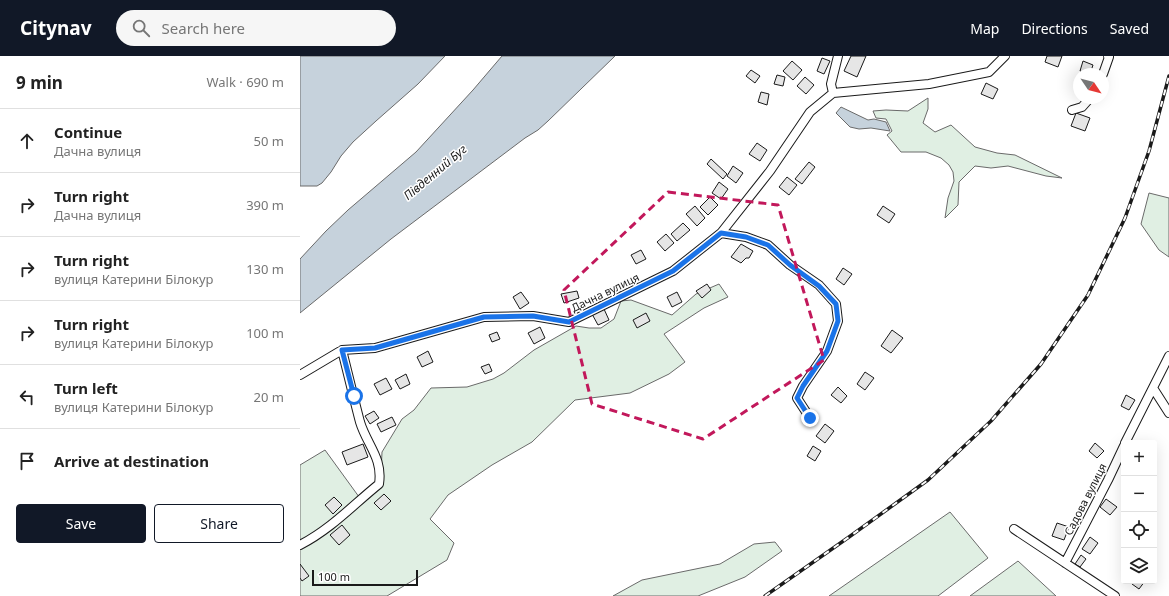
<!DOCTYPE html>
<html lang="en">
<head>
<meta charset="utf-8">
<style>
	body { margin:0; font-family:"Noto Sans",sans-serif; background:#f6f6f6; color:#222 }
	.controls { position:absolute; right:12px; bottom:12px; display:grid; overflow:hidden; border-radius:4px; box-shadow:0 4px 16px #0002 }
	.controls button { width:36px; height:36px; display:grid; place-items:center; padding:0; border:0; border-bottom:1px solid #e0e0e0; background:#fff; color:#222; font:20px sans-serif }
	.compass { position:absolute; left:773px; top:12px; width:36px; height:36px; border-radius:50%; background:#fff; box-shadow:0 4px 16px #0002; rotate:125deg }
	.scale { position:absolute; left:12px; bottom:10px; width:106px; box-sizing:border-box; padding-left:4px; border:2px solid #1a1a1a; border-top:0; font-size:11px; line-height:14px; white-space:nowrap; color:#1a1a1a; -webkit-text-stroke:3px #fff; paint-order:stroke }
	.stop { position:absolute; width:12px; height:12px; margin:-9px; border:3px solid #1a73e8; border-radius:50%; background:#fff }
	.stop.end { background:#1a73e8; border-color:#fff; box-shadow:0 1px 4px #0008 }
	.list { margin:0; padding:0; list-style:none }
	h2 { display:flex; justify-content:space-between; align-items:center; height:52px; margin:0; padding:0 16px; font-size:17px }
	h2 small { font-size:13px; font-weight:400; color:#767676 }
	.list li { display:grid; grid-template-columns:26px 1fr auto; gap:12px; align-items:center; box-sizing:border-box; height:64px; padding:0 16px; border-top:1px solid #e0e0e0 }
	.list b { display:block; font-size:15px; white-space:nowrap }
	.list p { margin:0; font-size:13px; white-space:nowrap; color:#767676 }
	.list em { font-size:13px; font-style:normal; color:#767676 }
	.actions { display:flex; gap:8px; padding:12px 16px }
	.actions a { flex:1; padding:9px 0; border:1px solid #111827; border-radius:4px; text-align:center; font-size:14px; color:#111827 }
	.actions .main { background:#111827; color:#fff }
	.icon { flex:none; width:22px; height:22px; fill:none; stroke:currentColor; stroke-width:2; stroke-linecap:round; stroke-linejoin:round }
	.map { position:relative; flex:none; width:869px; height:540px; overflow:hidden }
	header { display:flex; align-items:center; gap:24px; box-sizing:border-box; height:56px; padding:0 20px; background:#111827; color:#fff }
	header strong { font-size:19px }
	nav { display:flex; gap:22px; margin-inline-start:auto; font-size:14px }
	.search { width:280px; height:36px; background:#f6f6f6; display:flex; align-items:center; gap:10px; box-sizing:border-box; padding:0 14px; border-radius:22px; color:#767676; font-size:15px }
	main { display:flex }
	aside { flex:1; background:#fff }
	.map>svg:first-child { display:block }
	.green { fill:#e0efe3; stroke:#6a6a6a }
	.water { fill:#c6d2dc; stroke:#6a6a6a }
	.building { fill:#e6e6e6; stroke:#1a1a1a }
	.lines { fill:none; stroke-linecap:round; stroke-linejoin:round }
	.minor-casing { stroke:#1a1a1a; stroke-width:10 }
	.minor { stroke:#fff; stroke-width:8 }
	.rail-casing { stroke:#1a1a1a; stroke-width:3.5 }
	.rail { stroke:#fff; stroke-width:2; stroke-dasharray:6; stroke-linecap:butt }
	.route { stroke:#1a73e8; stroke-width:5 }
	.marked { fill:none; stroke:#c2185b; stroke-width:3; stroke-dasharray:8 5; stroke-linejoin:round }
	.labels { text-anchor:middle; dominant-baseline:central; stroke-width:3; stroke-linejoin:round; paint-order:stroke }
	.street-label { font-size:11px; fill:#1a1a1a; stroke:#fff }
	.water-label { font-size:12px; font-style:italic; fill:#1a1a1a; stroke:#fff }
</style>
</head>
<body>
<header>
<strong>Citynav</strong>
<div class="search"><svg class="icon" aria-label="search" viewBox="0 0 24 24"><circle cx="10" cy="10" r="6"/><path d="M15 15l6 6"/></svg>Search here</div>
<nav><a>Map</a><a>Directions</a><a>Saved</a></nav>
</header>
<main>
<aside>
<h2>9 min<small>Walk · 690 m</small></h2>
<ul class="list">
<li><svg class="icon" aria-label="ahead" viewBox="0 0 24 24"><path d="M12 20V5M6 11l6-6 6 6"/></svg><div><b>Continue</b><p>Дачна вулиця</p></div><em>50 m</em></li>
<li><svg class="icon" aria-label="right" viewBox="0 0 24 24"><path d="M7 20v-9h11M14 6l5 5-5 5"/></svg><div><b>Turn right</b><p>Дачна вулиця</p></div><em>390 m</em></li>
<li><svg class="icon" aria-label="right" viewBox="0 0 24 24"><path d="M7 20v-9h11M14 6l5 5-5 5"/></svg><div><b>Turn right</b><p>вулиця Катерини Білокур</p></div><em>130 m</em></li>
<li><svg class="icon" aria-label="right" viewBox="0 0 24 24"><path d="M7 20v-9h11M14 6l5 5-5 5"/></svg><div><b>Turn right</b><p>вулиця Катерини Білокур</p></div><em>100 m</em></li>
<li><svg class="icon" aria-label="left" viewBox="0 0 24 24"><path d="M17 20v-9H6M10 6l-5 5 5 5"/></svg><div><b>Turn left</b><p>вулиця Катерини Білокур</p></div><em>20 m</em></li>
<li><svg class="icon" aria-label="arrive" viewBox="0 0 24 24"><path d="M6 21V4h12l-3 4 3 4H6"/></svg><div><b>Arrive at destination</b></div></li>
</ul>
<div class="actions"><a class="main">Save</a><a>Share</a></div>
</aside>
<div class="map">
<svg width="869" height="540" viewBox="0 0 869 540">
	<rect width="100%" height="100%" fill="#fff"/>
	<path class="green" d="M628 42V53L623 67 635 76 651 69 675 91 697 97 715 99 762 122 746 120 708 110 691 112 675 110 659 126 658 149 645 162 648 142 654 125 653 116 649 109 641 102 626 96H601L587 79 592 75 586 63 576 62 573 55 586 54 608 55Z
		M849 137 869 142V201L859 194 841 168Z
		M419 228 428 241 404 252 364 278 385 306 369 318 330 337 275 344 232 386 192 409 148 439 130 463 154 487 147 504 87 540H0V409L25 394 62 445 81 418 82 396 102 363 114 354 131 332 167 331 193 323 204 317 234 294 276 270 289 272H301L314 263 321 245 331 244 372 259 396 238Z
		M650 456 688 502 638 540H529Z
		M475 486 482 495 445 521 398 540H313L342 524 420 508 454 488Z
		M718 505 756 540H670Z"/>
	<path class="water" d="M0 0H145L118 28 76 65 53 86 41 100 31 116 22 127 17 130H0Z
		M202 0H315L248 65 238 74 225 82 91 183 0 257V203L26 175 48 154 116 96 173 34Z
		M541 51 568 64 574 63 586 66 590 75 571 72 559 73 550 71 536 57Z"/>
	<path class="building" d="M551 0H566L557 21 544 15Z
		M747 0H762L758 11 745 6Z
		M522 2 530 5 524 18 517 15Z
		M492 5 502 14 493 24 483 15Z
		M783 5 793 9 790 18 780 15Z
		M451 14 460 20 455 27 446 20Z
		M477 19 485 21 483 30 474 28Z
		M505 21 514 29 506 38 497 30Z
		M686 27 698 33 693 43 681 38Z
		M461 36 469 38 467 49 458 46Z
		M776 57 790 62 785 75 771 70Z
		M457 87 467 94 460 105 449 98Z
		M411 103 427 118 423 123 407 108Z
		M509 106 515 111 502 128 495 123Z
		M433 110 443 117 436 127 427 120Z
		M487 121 497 129 489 139 479 131Z
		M419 126 428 133 421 143 412 137Z
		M410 141 418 149 408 159 400 151Z
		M395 150 405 162 397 170 386 158Z
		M583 150 595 158 589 167 577 159Z
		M383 167 390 174 377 185 371 178Z
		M366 178 374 187 365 195 357 186Z
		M441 188 453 195 449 202H446L441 207 431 201Z
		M341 194 346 203 336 208 331 199Z
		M543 212 552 218 544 229 536 223Z
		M407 228 411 234 402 242 396 235Z
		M277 235 279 242 264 247 261 238Z
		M221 236 229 247 220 253 213 241Z
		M377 236 382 246 372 251 367 241Z
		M304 253 309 264 298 269 292 258Z
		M346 257 350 265 337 272 333 264Z
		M240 271 245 282 234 288 228 277Z
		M592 274 603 282 591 297 581 290Z
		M197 276 200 283 192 286 189 279Z
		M128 295 133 306 122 311 117 301Z
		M189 308 192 315 185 318 181 311Z
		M565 316 574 322 565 334 557 328Z
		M106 318 110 328 100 333 95 324Z
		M86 322 92 333 80 339 74 328Z
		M538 331 547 340 541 347 531 339Z
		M826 339 835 344 829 354 821 350Z
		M74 355 79 362 70 368 65 360Z
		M92 361 96 369 81 376 77 368Z
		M525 368 534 375 525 387 516 380Z
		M795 387 804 395 797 402 789 395Z
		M63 388 68 401 47 409 42 396Z
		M513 390 521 395 515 405 507 400Z
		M84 438 91 445 81 454 74 447Z
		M34 441 42 449 33 458 25 449Z
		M806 443 817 451 810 459 800 451Z
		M757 467 769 471 764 484 752 480Z
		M42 469 50 479 39 489 30 479Z
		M790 481 798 487 790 498 782 493Z
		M781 499 786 503 780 511 775 508Z
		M0 508 9 520 2 525 0 522Z
		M834 525H845L839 533 832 528Z"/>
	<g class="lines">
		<defs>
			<path id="minor" d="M803 18 809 1 808 0
				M533 37 629 28 689 16 705 0
				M533 37 531 28 538 0
				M772 54 782 51 790 42
				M421 177 446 181 468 189 490 209 519 229 536 248 538 265 527 295 503 330 497 342 510 362
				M0 319 42 294 75 292 184 261 233 260 269 266 373 215 421 177 470 115 510 56 533 37
				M853 332 869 357
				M825 387 869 300
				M714 473 815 540
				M0 489C31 473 53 449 79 428 83 402 67 389 60 366 54 343 48 318 42 294
				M765 507 808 424 824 390"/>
		</defs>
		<use href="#minor" class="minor-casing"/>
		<use href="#minor" class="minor"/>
		<defs>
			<path id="rail" d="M465 540 549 481 628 424 691 365 741 308 788 239 825 162 849 95 869 20"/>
		</defs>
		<use href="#rail" class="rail-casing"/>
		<use href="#rail" class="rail"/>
	</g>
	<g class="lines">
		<path class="route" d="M54 340 42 294 75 292 184 261 233 260 269 266 373 215 421 177 446 181 468 189 490 209 519 230 536 248 538 265 527 295 503 330 497 342 510 362"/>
	</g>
	<path class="marked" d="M368 136 478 149 524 304 403 383 292 348 264 234Z"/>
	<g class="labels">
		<g class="street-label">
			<text transform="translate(305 236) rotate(-26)">Дачна вулиця</text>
			<text transform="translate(785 443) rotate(-63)">Садова вулиця</text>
		</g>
		<g class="water-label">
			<text transform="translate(135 116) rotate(-40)">Південний Буг</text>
		</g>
	</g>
</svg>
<div class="controls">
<button>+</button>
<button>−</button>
<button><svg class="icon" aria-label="locate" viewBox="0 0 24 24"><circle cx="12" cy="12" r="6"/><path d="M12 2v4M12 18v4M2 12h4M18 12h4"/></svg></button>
<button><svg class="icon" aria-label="layers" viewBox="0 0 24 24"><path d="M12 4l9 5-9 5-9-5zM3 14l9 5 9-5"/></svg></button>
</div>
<svg class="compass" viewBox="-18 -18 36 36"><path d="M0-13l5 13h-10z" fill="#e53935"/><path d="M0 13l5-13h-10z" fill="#767676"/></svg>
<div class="scale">100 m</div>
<div class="stop" style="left:54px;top:340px"></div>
<div class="stop end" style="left:510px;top:362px"></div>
</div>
</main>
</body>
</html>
